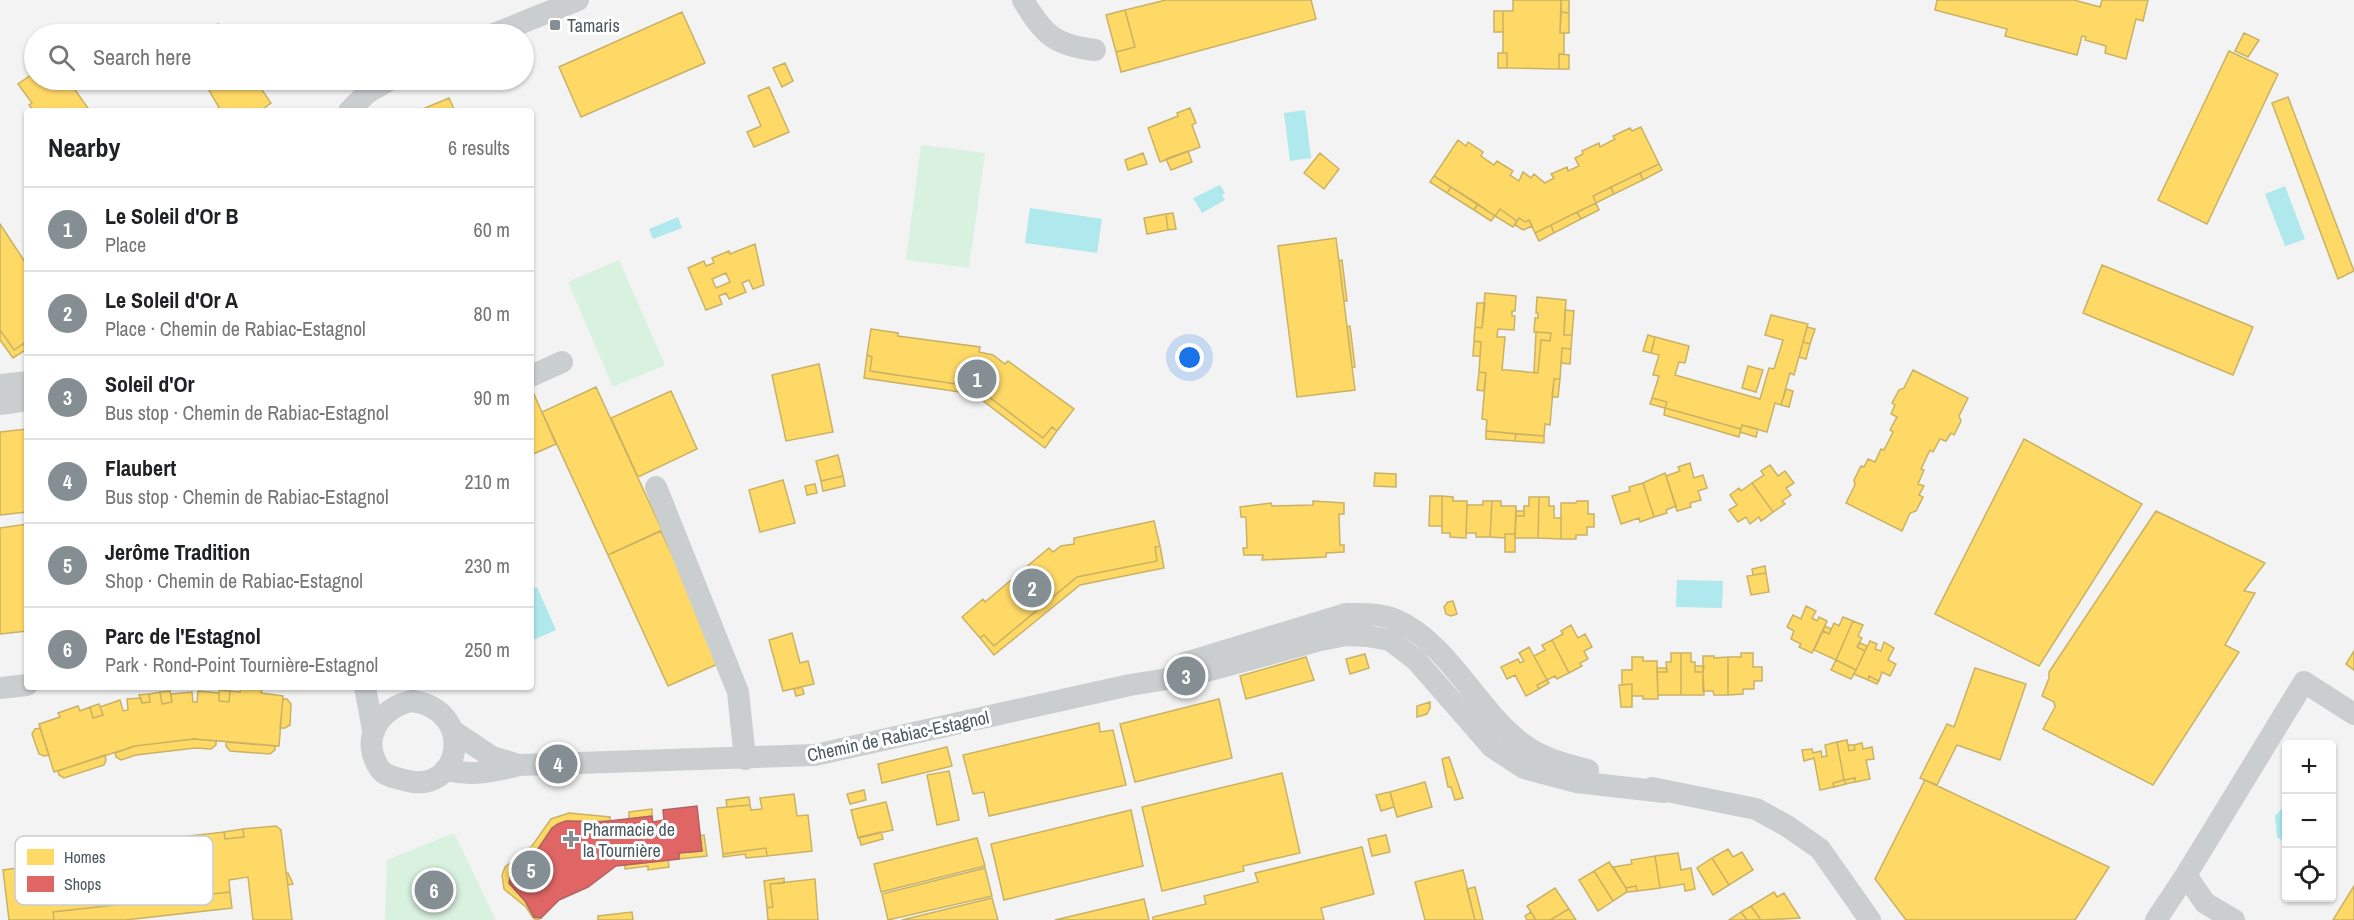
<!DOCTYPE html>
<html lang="en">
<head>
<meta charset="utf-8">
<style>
	body { margin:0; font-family:"Archivo Narrow",sans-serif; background:#f2f2f2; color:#202124 }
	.controls { position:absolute; right:18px; bottom:18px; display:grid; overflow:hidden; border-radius:6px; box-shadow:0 2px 4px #0004 }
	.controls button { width:54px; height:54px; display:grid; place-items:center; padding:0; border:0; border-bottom:2px solid #e0e0e0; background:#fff; color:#202124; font:30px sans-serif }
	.you { position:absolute; left:1190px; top:358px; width:21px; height:21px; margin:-15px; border:4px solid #fff; border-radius:50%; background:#1a73e8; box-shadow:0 0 0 9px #1a73e833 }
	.badge { display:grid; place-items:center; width:39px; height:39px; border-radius:50%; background:#858e93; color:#fff; font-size:20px; font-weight:700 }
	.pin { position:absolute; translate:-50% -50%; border:3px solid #fff; box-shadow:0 2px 6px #0006 }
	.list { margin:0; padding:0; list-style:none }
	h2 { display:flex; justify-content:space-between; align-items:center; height:78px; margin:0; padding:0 24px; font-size:26px }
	h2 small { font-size:20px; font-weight:400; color:#757577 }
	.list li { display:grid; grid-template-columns:39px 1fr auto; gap:18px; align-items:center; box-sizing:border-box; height:84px; padding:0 24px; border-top:2px solid #e0e0e0 }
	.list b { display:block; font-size:22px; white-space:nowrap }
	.list p { margin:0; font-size:20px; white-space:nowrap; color:#757577 }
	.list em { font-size:20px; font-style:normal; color:#757577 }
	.icon { flex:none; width:33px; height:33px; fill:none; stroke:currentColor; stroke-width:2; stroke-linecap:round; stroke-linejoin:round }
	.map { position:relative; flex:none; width:2354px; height:920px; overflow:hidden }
	.search { position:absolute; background:#fff; box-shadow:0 2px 4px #0004; left:24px; top:24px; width:510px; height:66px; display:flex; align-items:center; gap:15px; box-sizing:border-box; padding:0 21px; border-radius:33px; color:#757577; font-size:22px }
	.panel { position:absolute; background:#fff; box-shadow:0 2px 4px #0004; left:24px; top:108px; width:510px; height:582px; border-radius:6px }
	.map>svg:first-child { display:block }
	.green { fill:#d9f1df }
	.water { fill:#afe8ed }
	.homes { fill:#ffd966; stroke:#c9b264; stroke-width:1.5; fill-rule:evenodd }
	.shops { fill:#e06666; stroke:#b36264; stroke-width:1.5 }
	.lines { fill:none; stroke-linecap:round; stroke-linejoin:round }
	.minor { stroke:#cacecf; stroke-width:22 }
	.poi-dot { fill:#858e93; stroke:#fff; stroke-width:2 }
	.labels { text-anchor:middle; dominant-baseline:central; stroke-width:6; stroke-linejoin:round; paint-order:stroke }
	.poi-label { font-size:18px; fill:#4a585f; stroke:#fff; text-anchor:start }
	.street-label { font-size:18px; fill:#4a585f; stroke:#fff }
	.key { fill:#fff; stroke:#c9cdcf; stroke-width:1.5 }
	.key-label { font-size:16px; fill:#4a585f }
</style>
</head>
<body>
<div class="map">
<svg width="2354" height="920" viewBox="0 0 2354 920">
	<rect width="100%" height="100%" fill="#f3f3f3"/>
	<path class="green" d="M921 145 985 153 969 268 906 260Z
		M619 260 665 365 613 387 568 282Z
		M454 833 496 920H385L387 860Z"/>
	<path class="water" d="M1305 110 1311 158 1290 161 1284 113Z
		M1220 185 1225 193 1222 195 1225 200 1202 213 1193 198Z
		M2285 186 2305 239 2285 246 2265 194Z
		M1030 208 1102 219 1097 253 1025 243Z
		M678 217 682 228 653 239 649 229Z
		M1677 580 1723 581 1722 608 1676 607Z
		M537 587 556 630 531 641V589Z
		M2286 804V843L2277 837 2275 816Z"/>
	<path class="homes" d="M1166 0H1311L1316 19 1121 72 1116 52 1135 47 1125 10Z
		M1513 0H1561L1560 33H1564V54H1559V69L1507 68V53H1503V11H1513Z
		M1561 0H1569V13L1561 12Z
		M1937 0H2074L2100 7 2102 0H2148L2143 21 2136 19 2126 59 2105 53 2106 46 2085 40 2086 37 2082 36 2077 55 2005 36 2007 29 1935 10Z
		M1125 10 1135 47 1116 52 1106 15Z
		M1494 11H1503V32H1494Z
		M682 12 705 63 581 117 559 67Z
		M1561 12 1569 13V33H1560Z
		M218 24 225 34H201Z
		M2244 33 2259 40 2248 57 2235 51Z
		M2229 51 2278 74 2207 224 2158 200Z
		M1498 53H1507V68H1498Z
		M1559 54 1569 55V69H1559Z
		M785 63 793 81 782 87 773 68Z
		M34 73V80H68L90 111H34L29 105 32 103 18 84Z
		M199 80H255L271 103 260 111H221L203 80 201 81Z
		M769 87 789 132 754 147 747 132 761 126 748 96Z
		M2288 97 2354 271 2338 279 2272 103Z
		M449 98 455 111H418Z
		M1190 108 1196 123 1192 125 1200 147 1160 162 1148 128 1178 116 1177 113Z
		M1641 127 1659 164 1593 196 1596 203 1535 233 1529 220 1525 222 1519 218 1517 221 1500 209 1495 216 1434 176 1458 140 1466 146 1468 142 1483 152 1481 156 1494 165 1497 161 1513 171 1510 175 1519 181 1523 172 1531 178 1534 174 1545 183 1554 178 1551 174 1567 167 1568 171 1579 166 1575 158 1583 154 1582 151 1599 143 1600 147 1615 139 1613 136 1630 128 1632 131Z
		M1188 151 1192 162 1171 170 1166 159Z
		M1143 153 1147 164 1128 170 1125 160Z
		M1320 153 1339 169 1324 189 1304 173Z
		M1659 164 1662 170 1643 180 1640 173Z
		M1640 173 1643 180 1614 194 1611 187Z
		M1434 176 1451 187 1447 193 1430 182Z
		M1451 187 1478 204 1474 210 1447 193Z
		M1611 187 1614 194 1596 203 1593 196Z
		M1596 203 1599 210 1581 219 1577 212Z
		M1478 204 1495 216 1491 221 1474 210Z
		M1500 209 1517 221 1513 227 1495 216Z
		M1577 212 1581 219 1554 233 1551 225Z
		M1173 213 1176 229 1168 230 1166 214Z
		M1166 214 1168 230 1147 234 1144 218Z
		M1519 218 1525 222 1529 220 1532 226 1523 230 1515 225Z
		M0 224 27 265V341L14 350 0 330Z
		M1551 225 1554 233 1539 241 1535 233Z
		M1336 238 1355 390 1297 397 1278 246Z
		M755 244 764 285 753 289 749 280 742 283 746 292 729 299 726 293 719 296 722 304 706 310 688 268 704 261 706 266 714 263 712 258 729 251 730 254ZM726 273 730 282 716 288 712 279Z
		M1342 260 1347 301H1344L1339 261Z
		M2102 265 2253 327 2233 375 2083 313Z
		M1485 293 1516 296 1515 311H1512V316H1515L1514 330 1498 329 1497 337H1505L1502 370H1507L1538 373 1541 340 1550 341 1551 333 1534 332 1535 318H1538V313H1536L1537 297 1566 300 1564 335H1572L1571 349 1562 348 1560 379H1554L1550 425 1545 424 1544 436 1486 431 1487 420 1482 419 1486 373 1479 372 1481 342 1474 341 1475 327 1482 328Z
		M1477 303H1485L1482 328 1475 327Z
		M1565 310 1574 311 1572 335H1564Z
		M1771 315 1808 324 1794 375 1790 373 1781 405 1775 403 1767 432 1742 425 1741 429 1665 408 1667 402 1652 398 1659 376 1653 375 1659 355 1651 353 1655 337 1689 346 1685 363 1679 362 1675 375 1760 399 1769 368 1774 369 1783 340 1765 335Z
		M1350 326 1355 367H1352L1347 327Z
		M1807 327 1815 329 1810 344 1803 342Z
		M871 329 898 333V336L980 347 979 352 993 355 1005 364 1008 361 1074 409 1057 431 1052 427 1043 438 976 387 870 371 872 357 867 355Z
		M0 330 14 350 23 344 27 349 13 358 0 340Z
		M1536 332 1551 333 1550 341 1541 340 1538 373 1534 372Z
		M1648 335 1655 337 1651 353 1643 351Z
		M1474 341 1481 342 1480 356H1473Z
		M1803 342 1810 344 1806 359 1799 357Z
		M1562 348 1571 349 1570 364 1561 363Z
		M867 355 872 357 870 371 976 387 1043 438 1052 427 1057 431 1045 448 974 394 864 378Z
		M819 364 833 432 786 441 772 375Z
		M1748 366 1763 370 1756 392 1742 388Z
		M1913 370 1968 398 1959 416 1961 421 1954 435 1951 433 1946 441 1940 439 1933 452 1930 450 1921 469 1924 470 1918 484 1924 486 1919 495 1923 497 1916 511 1910 513 1902 531 1846 503 1855 485 1854 480 1861 466 1864 467 1868 459 1875 462 1881 449 1884 450 1893 432 1890 430 1897 417 1891 414 1895 405 1892 403 1899 390 1904 388Z
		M1479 372 1486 373 1484 391 1477 390Z
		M1554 379H1560L1558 397H1552Z
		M596 387 662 530 608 555 542 412Z
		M1786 389 1793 391 1789 407 1781 405Z
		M671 391 697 449 638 477 611 418Z
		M531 392H533L556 444 531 455Z
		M1652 398 1667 402 1665 408 1650 404Z
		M1665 408 1741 429 1739 437 1664 415Z
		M1742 425 1758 429 1756 437 1740 432Z
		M27 429V512L0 515V432Z
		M1486 431 1516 434 1515 441 1486 439Z
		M1516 434 1544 436V443L1515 441Z
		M2024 439 2142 504 2039 666 1935 614Z
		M838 455 843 476 821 481 816 461Z
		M1690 463 1694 478 1703 475 1707 488 1698 491 1701 500 1690 503 1691 507 1677 511 1666 476 1680 471 1678 467Z
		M1770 465 1778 476 1785 471 1794 483 1786 488 1791 495 1782 501 1785 504 1773 512 1752 483 1764 475 1761 471Z
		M1375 473 1396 474V487L1374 486Z
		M1665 473 1676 506 1666 510 1667 513 1654 517 1643 483Z
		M843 476 845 486 823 491 821 481Z
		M783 480 795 523 760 532 749 490Z
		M1643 483 1654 517 1640 522 1639 518 1621 524 1612 496 1630 491 1629 487Z
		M1752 483 1773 512 1761 521 1759 517 1750 524 1746 517 1738 522 1729 510 1737 505 1730 495 1739 488 1741 491Z
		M815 484 817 493 807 495 805 486Z
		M1430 496H1442V526H1429Z
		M1442 496 1453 497V501H1467L1466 538 1450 537V533H1442Z
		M1529 497H1539L1538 538H1515L1516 516H1524V506H1529Z
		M1539 497H1549V506H1554V518H1561V539L1538 538Z
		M1313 501 1344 503V514H1339L1340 545H1344V552L1326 553V557L1262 560 1263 555H1244L1243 548H1247L1246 517H1241L1240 507 1271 503 1272 506 1313 505Z
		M1483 501H1492L1490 537H1476V533H1466L1467 505H1483Z
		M1492 501H1501V506H1516L1515 534H1505V538L1490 537Z
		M1577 501H1588V514H1594V527H1587V535H1576V539H1561V503H1576Z
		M1516 511H1524V516H1516Z
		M2156 511 2265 563 2244 591 2255 593 2225 645 2239 652 2153 785 2043 729 2055 707 2054 702 2042 696 2049 678V672Z
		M1154 521 1160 546 1155 547 1157 561 1077 577 994 646 984 635 980 638 962 617 983 599 985 602 1049 548 1053 552 1061 546 1074 544V538Z
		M27 524V631L0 634V528Z
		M661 531 722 662 668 686 608 555Z
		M1505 534H1515V552H1505Z
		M1160 546 1164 568 1080 585 994 655 980 638 984 635 994 646 1077 577 1157 561 1155 547Z
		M1765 566 1766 573 1753 575 1752 569Z
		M1766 573 1769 592 1751 595 1747 576Z
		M1453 601 1457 614 1451 616 1446 614 1444 607 1448 602Z
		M1806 606 1816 611 1812 618 1817 621 1819 617 1827 621 1812 653 1799 647 1801 644 1791 639 1794 631 1787 627 1793 615 1801 619Z
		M1843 617 1853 621 1836 660 1814 650 1823 631 1829 634 1834 623 1839 626Z
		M1853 621 1863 625 1858 636 1862 638 1857 647 1865 651 1856 670 1836 660Z
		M1571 625 1578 638 1585 634 1592 647 1584 651 1588 659 1580 663 1582 666 1569 673 1552 640 1563 634 1561 631Z
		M1825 626 1831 629 1829 634 1823 631Z
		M792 633 800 663 808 661 814 684 783 691 769 640Z
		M1552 640 1569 673 1557 679 1555 676 1547 680 1534 656 1545 650 1542 645Z
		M1870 641 1877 644 1875 649 1881 651 1884 642 1894 648 1888 660 1896 664 1890 676 1882 672 1879 681 1869 676 1868 680 1854 674Z
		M1860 643 1867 646 1865 651 1857 647Z
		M1529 647 1547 680 1537 685 1539 689 1526 696 1515 675 1507 679 1501 667 1518 659 1520 663 1524 661 1519 653Z
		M2354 651V670L2346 664Z
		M1671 653H1681V695H1658L1657 672H1667L1666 662H1671Z
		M1681 653H1691V662H1695V672H1703L1704 695H1681Z
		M1741 653H1753V667H1762V681H1754V689H1743V694L1728 695V657H1741Z
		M1365 654 1369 668 1350 674 1346 659Z
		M1703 656H1714V658L1728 657V695H1714L1713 691H1703Z
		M1306 657 1314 680 1246 699 1240 676Z
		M1632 657H1643V661H1657L1658 699H1643V696H1632V684L1622 685V670H1632Z
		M1836 660 1856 670 1851 679 1831 670Z
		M1695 666H1704L1703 672H1695Z
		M1657 668H1666L1667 672H1657Z
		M1975 668 2026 684 2000 760 1957 745 1937 785 1920 778 1947 724 1954 727Z
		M1869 676 1879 681 1877 684 1868 680Z
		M1547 680 1549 683 1539 689 1537 685Z
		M1632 684V707H1621L1619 685Z
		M241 687 262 689 261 693 283 696 279 746 194 739 135 746 54 772 39 724 60 717 58 713 78 706 80 711 90 707 93 718 103 715 100 707 120 700 123 711 128 710 127 699 141 698 142 703 150 702 149 694 160 692 162 704 172 702 171 694 192 692 193 702H197L198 691 219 693V701L229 702 230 691 240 692Z
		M802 687 804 694 796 696 794 689Z
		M219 690 230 691 229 702 219 701Z
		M170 691 172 702 162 704 160 692Z
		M149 694 150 702 142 703 139 695Z
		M283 699H287L291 704 290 725 285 728H280Z
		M1219 699 1232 758 1135 782 1120 724Z
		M1430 702V708L1427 714 1417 717V706Z
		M99 704 103 715 93 718 90 707Z
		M1099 723 1100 732 1113 730 1126 785 989 816 984 792 973 794 963 755Z
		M40 728 49 755 44 756 39 754 32 734 35 729Z
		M194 739 216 741V745L211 749 195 748 136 755 121 760 116 757 115 753 135 746Z
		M1847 740 1849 751 1855 750 1854 745 1862 743 1863 749 1872 747 1874 759 1866 760 1870 779 1855 782V778L1844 780 1837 742Z
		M226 742 275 746V750L270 754 230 751 226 746Z
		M1837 742 1844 780 1833 783 1834 787 1820 790 1814 758 1804 761 1802 750 1812 749 1813 753 1821 751 1822 757 1827 756 1825 745Z
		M1848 745H1854L1855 750 1849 751Z
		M947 747 952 766 882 783 878 764Z
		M105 755 106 760 104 765 64 778 59 775 58 771Z
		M1449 757 1463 798 1455 800 1451 787H1448L1442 759Z
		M949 771 959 820 937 825 927 775Z
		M1282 773 1300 853 1243 866 1244 871 1162 891 1142 807Z
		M1855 778V782L1846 784 1844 780Z
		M1844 780 1846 784 1834 787 1833 783Z
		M1925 780 2109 867 2075 920H1906L1875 879Z
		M1425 782 1432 807 1397 817 1390 792Z
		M864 790 866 800 850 804 847 794Z
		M1390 792 1394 807 1381 811 1376 795Z
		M794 794 797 816 808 815 812 851 767 856 766 848 723 854 717 808 750 805 751 810 762 809 760 798Z
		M749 797 750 805 727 807 726 800Z
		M886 802 893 830 858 838 851 810Z
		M652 809V816L629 819V812Z
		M1131 810 1143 866 1004 900 991 844Z
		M569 813 610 817V821H566L558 824 552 828 536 852 512 871 509 883 525 901 534 917 541 918 537 920 533 918 526 907 504 889 502 875 505 867 532 846 551 819Z
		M276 826 281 830 292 920H253L248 877 229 880 230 892 53 912 54 920H9L3 870 47 864 46 852 125 843 126 851 146 848 145 841 224 832 225 839 244 837 243 829Z
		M243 829 244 837 225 839 224 832Z
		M881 832 883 839 861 845 859 837Z
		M704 835 707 856 679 859V853L702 851 700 836Z
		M1386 835 1390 852 1372 856 1368 839Z
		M977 838 985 866 881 892 874 864Z
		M1362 847 1374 894 1321 908 1324 920H1153V917L1206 904 1204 896 1258 882 1255 873Z
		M766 848 767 856 746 858 745 854 723 857V854Z
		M1728 849 1733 857 1742 852 1753 870 1729 885 1712 858Z
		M1678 853 1681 870 1691 868 1695 889 1685 891 1684 884 1660 888 1655 856Z
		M1655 856 1660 888 1637 891 1636 886 1626 888 1613 867 1632 864 1631 860Z
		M1712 858 1729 885 1713 895 1697 868Z
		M668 860 669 867 648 870V866L625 869V865Z
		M1609 862 1626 888 1627 892 1613 901 1594 871Z
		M985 868 992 896 888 920 882 894Z
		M1463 870 1475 920H1425L1415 882Z
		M1594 871 1613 901 1598 911 1579 880Z
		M286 873H288L293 884 288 885Z
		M784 878V883L770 884 773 907 767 908 764 881Z
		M815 879 818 920H768L767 908 773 907 770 884Z
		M1636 886 1637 891 1627 892 1626 888Z
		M2354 886V920H2333Z
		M1475 887 1483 920H1475L1467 889Z
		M1555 888 1569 909 1550 920H1536L1527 906Z
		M230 892 232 908 125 920H54L53 912Z
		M1774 892 1777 897 1784 893 1800 918 1761 920 1751 906Z
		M992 898 998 920H902Z
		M1144 899 1149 920H1055Z
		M1751 906 1761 920H1747L1741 912Z
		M1569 909 1576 920H1550Z
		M632 912 633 920H598V916Z
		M1531 912 1536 920H1527L1525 916Z
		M1741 912 1747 920H1729Z"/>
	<path class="shops" d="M697 806 702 851 679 853V859L616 866 588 887 559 900 541 918 534 917 525 901 509 883 512 871 536 852 552 828 558 824 566 821 600 822 652 816 653 822 664 820 663 810Z"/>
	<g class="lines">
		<path class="minor" d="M1023 0C1044 35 1054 45 1095 50
			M494 34 578 0
			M349 111 367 93 390 80
			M531 376 562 362
			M0 385 27 382
			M0 404 27 400
			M656 487 738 692 745 759
			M1185 663 1346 614C1363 614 1381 613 1396 620 1450 644 1477 711 1524 745 1543 759 1566 764 1588 770
			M365 687 373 730
			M0 688 27 685
			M412 701C477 710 462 797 404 780 396 778 385 776 380 769 359 739 380 707 412 701Z
			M453 731 492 757 519 765
			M445 770C473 776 492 772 519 765L815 755 1130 685 1192 675 1321 640 1346 635 1367 636 1390 640 1416 660 1492 747 1524 768 1576 782 1665 792
			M1652 788 1756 809 1787 826 1820 849 1870 920
			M2186 875 2205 903 2234 920
			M2156 920 2186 875 2304 682 2354 714"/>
	</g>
	<g class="poi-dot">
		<rect x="549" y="19" width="12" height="12" rx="3"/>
		<path d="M568 830h6v6h6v6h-6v6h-6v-6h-6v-6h6z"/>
	</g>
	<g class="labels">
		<g class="poi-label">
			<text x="567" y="25">Tamaris</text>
			<text x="583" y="829">Pharmacie de<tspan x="583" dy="21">la Tournière</tspan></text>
		</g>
		<g class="street-label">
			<text transform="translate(898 736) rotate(-12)">Chemin de Rabiac-Estagnol</text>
		</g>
	</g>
	<rect x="15" y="836" width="198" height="69" rx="9" class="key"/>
	<rect x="27" y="849" width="27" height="16" fill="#ffd966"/>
	<rect x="27" y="876" width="27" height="16" fill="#e06666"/>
	<g class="key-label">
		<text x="64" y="863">Homes</text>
		<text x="64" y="890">Shops</text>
	</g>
</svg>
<div class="controls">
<button>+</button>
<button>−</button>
<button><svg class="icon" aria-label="locate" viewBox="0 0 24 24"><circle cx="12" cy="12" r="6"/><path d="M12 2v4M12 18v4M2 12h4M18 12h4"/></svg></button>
</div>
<div class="you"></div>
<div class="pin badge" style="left:977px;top:379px">1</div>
<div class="pin badge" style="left:1032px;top:588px">2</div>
<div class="pin badge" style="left:1186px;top:676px">3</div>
<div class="pin badge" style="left:558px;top:764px">4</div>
<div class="pin badge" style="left:531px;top:870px">5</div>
<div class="pin badge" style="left:434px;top:890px">6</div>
<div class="search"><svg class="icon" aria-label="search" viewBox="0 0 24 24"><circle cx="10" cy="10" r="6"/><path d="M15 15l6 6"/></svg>Search here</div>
<section class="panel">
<h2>Nearby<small>6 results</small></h2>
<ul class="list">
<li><span class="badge">1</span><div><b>Le Soleil d'Or B</b><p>Place</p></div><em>60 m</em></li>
<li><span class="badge">2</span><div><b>Le Soleil d'Or A</b><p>Place · Chemin de Rabiac-Estagnol</p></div><em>80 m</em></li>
<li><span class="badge">3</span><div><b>Soleil d'Or</b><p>Bus stop · Chemin de Rabiac-Estagnol</p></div><em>90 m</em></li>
<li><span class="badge">4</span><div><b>Flaubert</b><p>Bus stop · Chemin de Rabiac-Estagnol</p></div><em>210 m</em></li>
<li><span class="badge">5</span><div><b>Jerôme Tradition</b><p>Shop · Chemin de Rabiac-Estagnol</p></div><em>230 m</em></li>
<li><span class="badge">6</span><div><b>Parc de l'Estagnol</b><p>Park · Rond-Point Tournière-Estagnol</p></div><em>250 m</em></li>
</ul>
</section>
</div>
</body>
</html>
